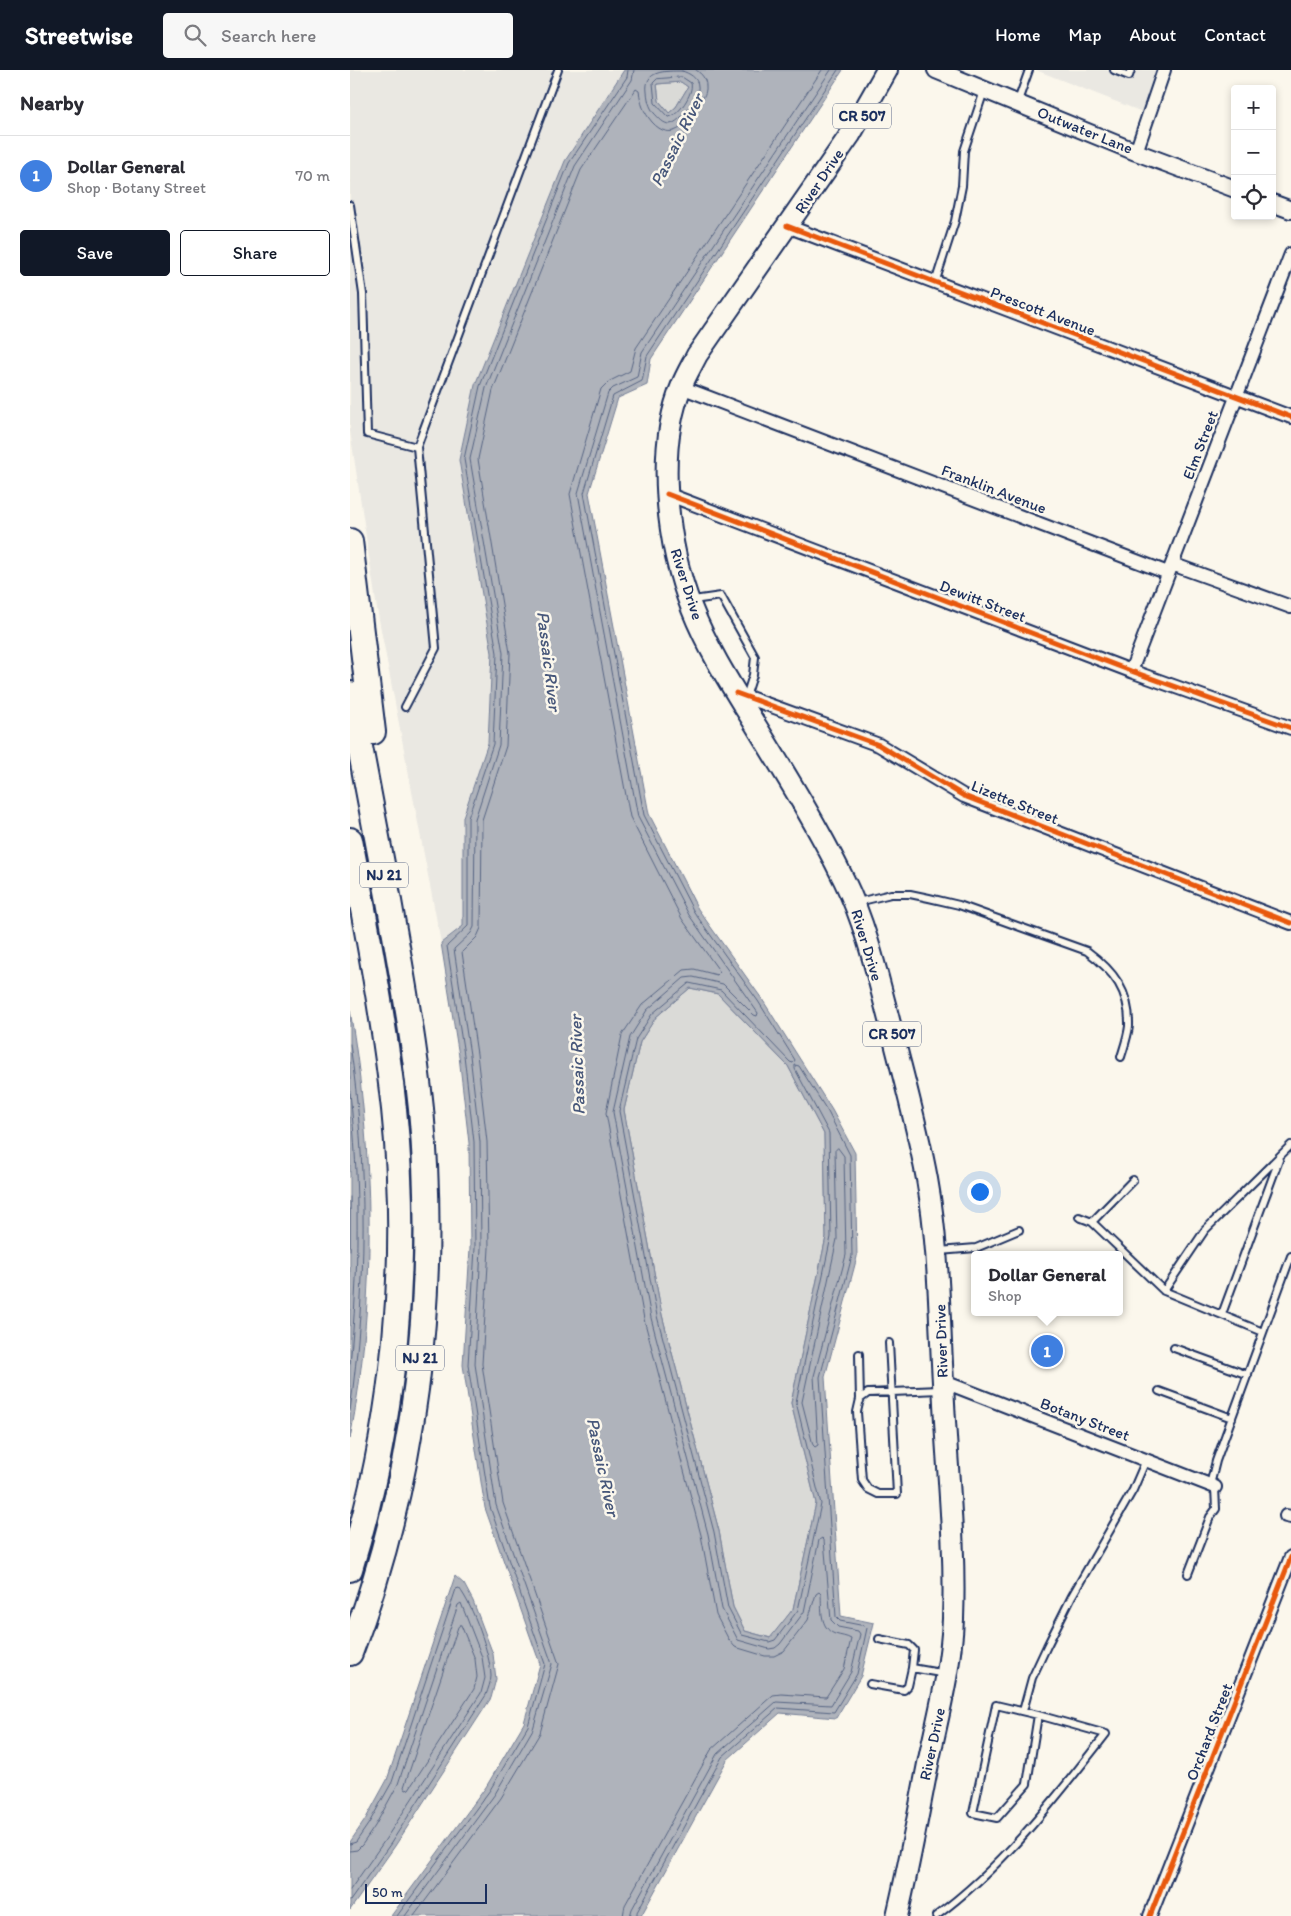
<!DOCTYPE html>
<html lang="en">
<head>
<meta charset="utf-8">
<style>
	body { margin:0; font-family:Itim,sans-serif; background:#f7f7f7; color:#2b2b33 }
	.controls { position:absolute; right:15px; top:15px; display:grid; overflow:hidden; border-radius:5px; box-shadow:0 2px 8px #0003 }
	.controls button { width:45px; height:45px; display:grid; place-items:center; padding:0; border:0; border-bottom:1px solid #e1e1e2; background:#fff; color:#2b2b33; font:25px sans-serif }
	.scale { position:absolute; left:15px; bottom:12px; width:122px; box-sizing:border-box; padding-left:5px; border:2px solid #1b2f5e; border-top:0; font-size:14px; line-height:18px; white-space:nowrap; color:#1b2f5e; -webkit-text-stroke:4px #fbf7ec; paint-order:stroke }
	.you { position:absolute; left:629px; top:1121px; width:18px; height:18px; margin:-12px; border:4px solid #fff; border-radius:50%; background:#1a73e8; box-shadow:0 0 0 8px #1a73e833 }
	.badge { display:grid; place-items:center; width:32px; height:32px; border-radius:50%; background:#111827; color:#fff; font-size:16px; font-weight:700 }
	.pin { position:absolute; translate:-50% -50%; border:2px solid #fff; box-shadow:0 1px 5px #0006 }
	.popup { position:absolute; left:621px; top:1181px; width:152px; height:65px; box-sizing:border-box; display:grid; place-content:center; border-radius:5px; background:#fff; filter:drop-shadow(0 1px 4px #0005); font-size:16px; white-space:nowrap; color:#7c7c81 }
	.popup b { font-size:19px; color:#2b2b33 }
	.popup::after { content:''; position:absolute; left:50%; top:100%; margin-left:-10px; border:10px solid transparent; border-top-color:#fff }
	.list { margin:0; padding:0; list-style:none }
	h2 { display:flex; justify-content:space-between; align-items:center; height:65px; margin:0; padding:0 20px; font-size:21px }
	h2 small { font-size:16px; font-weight:400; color:#7c7c81 }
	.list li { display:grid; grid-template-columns:32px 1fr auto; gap:15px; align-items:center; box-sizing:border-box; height:80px; padding:0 20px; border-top:1px solid #e1e1e2 }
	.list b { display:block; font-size:19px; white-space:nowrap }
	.list p { margin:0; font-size:16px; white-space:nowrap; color:#7c7c81 }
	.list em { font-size:16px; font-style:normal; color:#7c7c81 }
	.actions { display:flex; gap:10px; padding:15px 20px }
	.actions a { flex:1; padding:11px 0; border:1px solid #111827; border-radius:5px; text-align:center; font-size:18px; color:#111827 }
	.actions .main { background:#111827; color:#fff }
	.icon { flex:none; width:28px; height:28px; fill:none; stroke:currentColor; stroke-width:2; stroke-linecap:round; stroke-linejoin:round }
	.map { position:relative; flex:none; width:941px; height:1846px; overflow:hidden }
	header { display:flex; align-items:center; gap:30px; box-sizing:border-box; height:70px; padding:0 25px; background:#111827; color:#fff }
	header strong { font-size:24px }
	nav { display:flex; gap:28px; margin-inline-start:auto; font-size:18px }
	.search { width:350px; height:45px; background:#f7f7f7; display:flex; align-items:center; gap:12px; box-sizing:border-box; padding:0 18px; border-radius:5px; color:#7c7c81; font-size:19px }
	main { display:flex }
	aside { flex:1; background:#fff }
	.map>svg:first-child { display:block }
	.built { fill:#eae8e2 }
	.green { fill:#dadad7; stroke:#7a849a }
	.water { fill:#afb3bb; stroke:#747e96; fill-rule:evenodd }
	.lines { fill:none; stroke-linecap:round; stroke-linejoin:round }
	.shore { stroke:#566483; stroke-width:1 }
	.service-casing { stroke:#1b2f5e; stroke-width:10 }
	.minor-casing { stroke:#1b2f5e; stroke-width:16 }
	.tertiary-casing { stroke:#1b2f5e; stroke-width:20 }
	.primary-casing { stroke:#1b2f5e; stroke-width:24 }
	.motorway-casing { stroke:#1b2f5e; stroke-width:28 }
	.service { stroke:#fbf7ec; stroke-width:6 }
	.minor { stroke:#fbf7ec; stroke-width:12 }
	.tertiary { stroke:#fbf7ec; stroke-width:16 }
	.primary { stroke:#fbf7ec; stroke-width:20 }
	.motorway { stroke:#fbf7ec; stroke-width:24 }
	.cycleway-casing { stroke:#fbf7ec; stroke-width:8 }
	.cycleway { stroke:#e8590c; stroke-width:5 }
	.labels { text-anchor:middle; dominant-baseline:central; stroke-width:5; stroke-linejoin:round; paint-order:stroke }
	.shield { fill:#fbf7ec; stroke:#5e6b89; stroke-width:1 }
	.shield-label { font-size:15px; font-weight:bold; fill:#1b2f5e }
	.street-label { font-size:16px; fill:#1b2f5e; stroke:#fbf7ec }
	.water-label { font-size:18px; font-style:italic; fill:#47577a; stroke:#fbf7ec }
</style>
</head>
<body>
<header>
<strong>Streetwise</strong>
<div class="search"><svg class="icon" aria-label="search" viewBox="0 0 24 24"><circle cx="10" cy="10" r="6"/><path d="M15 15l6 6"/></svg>Search here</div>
<nav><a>Home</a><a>Map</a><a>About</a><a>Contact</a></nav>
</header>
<main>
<aside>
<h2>Nearby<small></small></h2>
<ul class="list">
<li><span class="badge" style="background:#3f7fe0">1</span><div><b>Dollar General</b><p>Shop · Botany Street</p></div><em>70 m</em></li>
</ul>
<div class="actions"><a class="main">Save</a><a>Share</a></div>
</aside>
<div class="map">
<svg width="941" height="1846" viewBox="0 0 941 1846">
	<rect width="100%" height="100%" fill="#fbf7ec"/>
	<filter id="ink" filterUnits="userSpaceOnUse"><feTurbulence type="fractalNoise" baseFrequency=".02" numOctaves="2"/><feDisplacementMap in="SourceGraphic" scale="10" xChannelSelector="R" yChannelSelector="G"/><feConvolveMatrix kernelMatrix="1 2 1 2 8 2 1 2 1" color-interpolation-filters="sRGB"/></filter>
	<g filter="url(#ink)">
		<path class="built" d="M0 0H274L215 91 125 315 109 389 142 583 138 673 113 747V856L91 873 27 539 0 361Z
			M686 0H817L800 45Z"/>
		<path class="green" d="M331 12 338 17 326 37 319 43 309 31 307 14Z
			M340 918 368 924 438 996 474 1064 476 1167 441 1333 466 1433 443 1539 421 1568 395 1561 383 1537 369 1461 312 1245 274 1040 290 972 306 947Z"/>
		<path class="water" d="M274 0H493L301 289 297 315 268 328 239 423 299 744 348 839 412 929 482 1040 505 1083 507 1187 475 1307 491 1546 524 1553 511 1606 486 1648 430 1643 377 1690 291 1846H41L136 1717 174 1653 190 1594 135 1438 113 1295 120 1178 119 1073 109 986 91 873 113 856V747L138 673 142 583 109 390 125 315 215 91ZM331 12 338 17 326 37 319 43 309 31 307 14ZM340 918 368 924 438 996 474 1064 476 1167 441 1333 466 1433 443 1539 420 1568 395 1561 383 1537 369 1461 312 1245 274 1040 290 972 306 947Z
			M0 940C24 1081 27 1228 0 1369Z
			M105 1506 114 1514 123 1531 143 1584 146 1609 141 1628 45 1776 0 1840V1772L15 1750 37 1710Z"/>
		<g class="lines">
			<path class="shore" d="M332 1C339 3 348 8 348 16 350 26 330 53 320 54 313 54 309 48 304 43 299 36 298 31 297 22 294 0 315 1 332 1Z
				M332 7 341 13C344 23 328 47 318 47L305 33 303 13 307 9Z
				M0 974C18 1096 17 1218 0 1341
				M0 1023C10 1113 9 1204 0 1294
				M488 1078 494 1086 496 1185 464 1306 468 1375 465 1377 463 1375 452 1332 487 1169 485 1081Z
				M0 1127V1180
				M111 1555 125 1589 127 1607 124 1619 59 1719 56 1720 54 1717 108 1557Z
				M0 1774 6 1772 19 1753 42 1712 106 1519 109 1518C123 1536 140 1583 141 1606 141 1612 138 1619 136 1625L41 1773 0 1831
				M0 1781 7 1780 12 1775 25 1756 48 1714 108 1535 111 1533 132 1587 135 1608 131 1623 35 1770 0 1820
				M47 1846 140 1720 178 1656 195 1594 140 1437 118 1295 125 1178 124 1072 114 985 97 876 118 856V748L143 674 147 583 114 389 130 316 219 93 277 7 278 0
				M55 1846 145 1724 183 1659 202 1594 146 1435 125 1294 131 1178 130 1072 120 985 104 879 121 863 124 857 125 749 149 675 153 583 120 389 136 318 225 96 282 10 284 0
				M64 1846 151 1728 190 1663 209 1594 153 1433 132 1294 139 1178 137 1072 127 984 112 882 127 867 131 858 132 750 156 676 160 583 128 389 143 320 231 100 286 19 289 21C291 34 293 41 302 52 321 73 337 55 347 38 351 31 357 24 356 16 356 9 352 4 346 0
				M273 1846 275 1835 361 1680 423 1625 431 1624 476 1627 494 1599 501 1569C496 1566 491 1566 485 1564 469 1558 472 1538 471 1524L469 1522 466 1524 458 1550 434 1581 424 1586H415L385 1577 379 1570 366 1545 351 1465 294 1249 256 1043 272 965 292 935 334 900 344 899 367 905 370 902 332 849 280 747 220 424 251 319 258 312 280 301 286 278 472 0
				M280 1846 282 1839 367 1684 426 1632 481 1635 501 1602 510 1564 508 1561 488 1557 481 1550 474 1470 472 1468 469 1470 454 1542 430 1574 425 1578 419 1579 388 1570 372 1539 358 1464 301 1248 263 1042 280 967 297 940 334 908 343 907 373 914 404 945 407 946 408 943 339 845 288 747 228 423 258 323 263 318 287 307 292 282 481 0
				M287 1846V1842L372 1687 428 1638 484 1642 507 1604 517 1558 515 1556 490 1551 486 1547 470 1307 502 1186 500 1085 478 1042 449 996 445 995V999L479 1063 481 1167 446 1332 471 1434 448 1540 425 1570 419 1572 392 1565 378 1538 364 1462 307 1246 269 1041 286 969 302 944 339 913 371 920 440 992 443 993 445 990 408 931 344 842 294 745 234 423 263 326 292 311 297 286 488 0"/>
			<defs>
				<path id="service" d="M764 0 779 6 781 0
					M668 31 679 0
					M0 135 13 224 17 364 67 377 208 0
					M585 213 605 151 612 116 614 81 634 21
					M343 530 371 526 405 587 403 605 396 627
					M55 637 86 578 67 377
					M508 832 541 824H560L579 828 609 835 737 881C764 901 780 922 779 956 778 966 774 977 771 987
					M729 1147 742 1152 814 1221 855 1160 941 1075
					M742 1152 783 1110
					M589 1181 626 1178 669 1160
					M814 1221 913 1262
					M872 1244 929 1090
					M539 1273 547 1424H528L518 1419 512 1410 507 1342 510 1329 518 1323 590 1320
					M824 1278 898 1305
					M509 1284 510 1331
					M809 1321 882 1348
					M860 1415 866 1391 941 1186
					M838 1504 860 1447 866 1439 865 1417
					M529 1569 559 1575 564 1580 562 1598
					M520 1614 554 1620 558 1616 562 1598 596 1604
					M646 1635 688 1645 677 1714 647 1748 623 1743Z
					M673 1641 682 1608 697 1576 722 1526 783 1420 796 1390
					M586 1846C653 1797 705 1729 756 1664L688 1645"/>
				<path id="minor" d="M786 82 814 0
					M437 156 941 347
					M331 317 818 503
					M317 424 781 601 941 658
					M822 494 941 537
					M781 601 941 184
					M386 623 529 675 614 726 941 853
					M592 1311 865 1417
					M936 1446 941 1447
					M800 1846 941 1487"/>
				<path id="tertiary" d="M586 0 786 82 885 119
					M922 133 941 140"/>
				<path id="primary" d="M537 0 500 65 347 285C342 295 336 305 332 315 305 379 317 476 342 539 357 577 379 612 400 646 433 700 466 753 494 810 518 859 529 913 543 965 555 1013 568 1060 577 1109 589 1176 589 1244 593 1312 596 1391 606 1470 603 1549 601 1598 588 1646 578 1694 568 1745 559 1796 547 1846"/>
				<path id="motorway" d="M0 471 23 662
					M0 624C13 693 26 762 39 831 51 900 64 969 71 1039 88 1222 66 1410 0 1583
					M0 770C17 859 34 948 44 1039 60 1192 45 1352 0 1499"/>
			</defs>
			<use href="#service" class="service-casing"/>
			<use href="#minor" class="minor-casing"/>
			<use href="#tertiary" class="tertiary-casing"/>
			<use href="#primary" class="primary-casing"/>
			<use href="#motorway" class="motorway-casing"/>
			<use href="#service" class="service"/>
			<use href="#minor" class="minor"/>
			<use href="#tertiary" class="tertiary"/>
			<use href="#primary" class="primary"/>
			<use href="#motorway" class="motorway"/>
			<defs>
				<path id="cycleway" d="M437 156 941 347
					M317 424 781 601 941 658
					M386 623 529 675 614 726 941 853
					M800 1846 941 1487"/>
			</defs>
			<use href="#cycleway" class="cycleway-casing"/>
			<use href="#cycleway" class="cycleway"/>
		</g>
	</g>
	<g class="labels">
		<g class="shield">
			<rect x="483" y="33.5" width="58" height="25" rx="4"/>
			<rect x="10" y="792.5" width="48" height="25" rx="4"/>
			<rect x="513" y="951.5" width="58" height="25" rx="4"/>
			<rect x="46" y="1275.5" width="48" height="25" rx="4"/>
		</g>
		<g class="shield-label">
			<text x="512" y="46">CR 507</text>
			<text x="34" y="805">NJ 21</text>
			<text x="542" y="964">CR 507</text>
			<text x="70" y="1288">NJ 21</text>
		</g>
		<g class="street-label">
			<text transform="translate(735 60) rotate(22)">Outwater Lane</text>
			<text transform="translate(469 111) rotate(-56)">River Drive</text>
			<text transform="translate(693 241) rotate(21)">Prescott Avenue</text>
			<text transform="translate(850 375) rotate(-69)">Elm Street</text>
			<text transform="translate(644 419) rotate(21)">Franklin Avenue</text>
			<text transform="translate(337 514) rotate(72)">River Drive</text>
			<text transform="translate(633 531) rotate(21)">Dewitt Street</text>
			<text transform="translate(665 732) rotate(22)">Lizette Street</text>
			<text transform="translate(517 875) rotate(73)">River Drive</text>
			<text transform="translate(591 1271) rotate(-92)">River Drive</text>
			<text transform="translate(735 1349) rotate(21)">Botany Street</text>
			<text transform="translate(859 1662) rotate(-69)">Orchard Street</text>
			<text transform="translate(582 1674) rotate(-78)">River Drive</text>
		</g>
		<g class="water-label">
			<text transform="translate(327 70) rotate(-64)">Passaic River</text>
			<text transform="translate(199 591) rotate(83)">Passaic River</text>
			<text transform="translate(227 995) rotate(-92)">Passaic River</text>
			<text transform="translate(253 1397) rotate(78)">Passaic River</text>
		</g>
	</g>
</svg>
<div class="controls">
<button>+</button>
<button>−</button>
<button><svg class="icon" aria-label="locate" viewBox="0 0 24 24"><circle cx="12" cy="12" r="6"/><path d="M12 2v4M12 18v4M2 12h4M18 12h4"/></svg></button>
</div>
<div class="scale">50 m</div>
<div class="you"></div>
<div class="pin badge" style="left:697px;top:1281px;background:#3f7fe0">1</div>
<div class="popup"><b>Dollar General</b>Shop</div>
</div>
</main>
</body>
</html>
